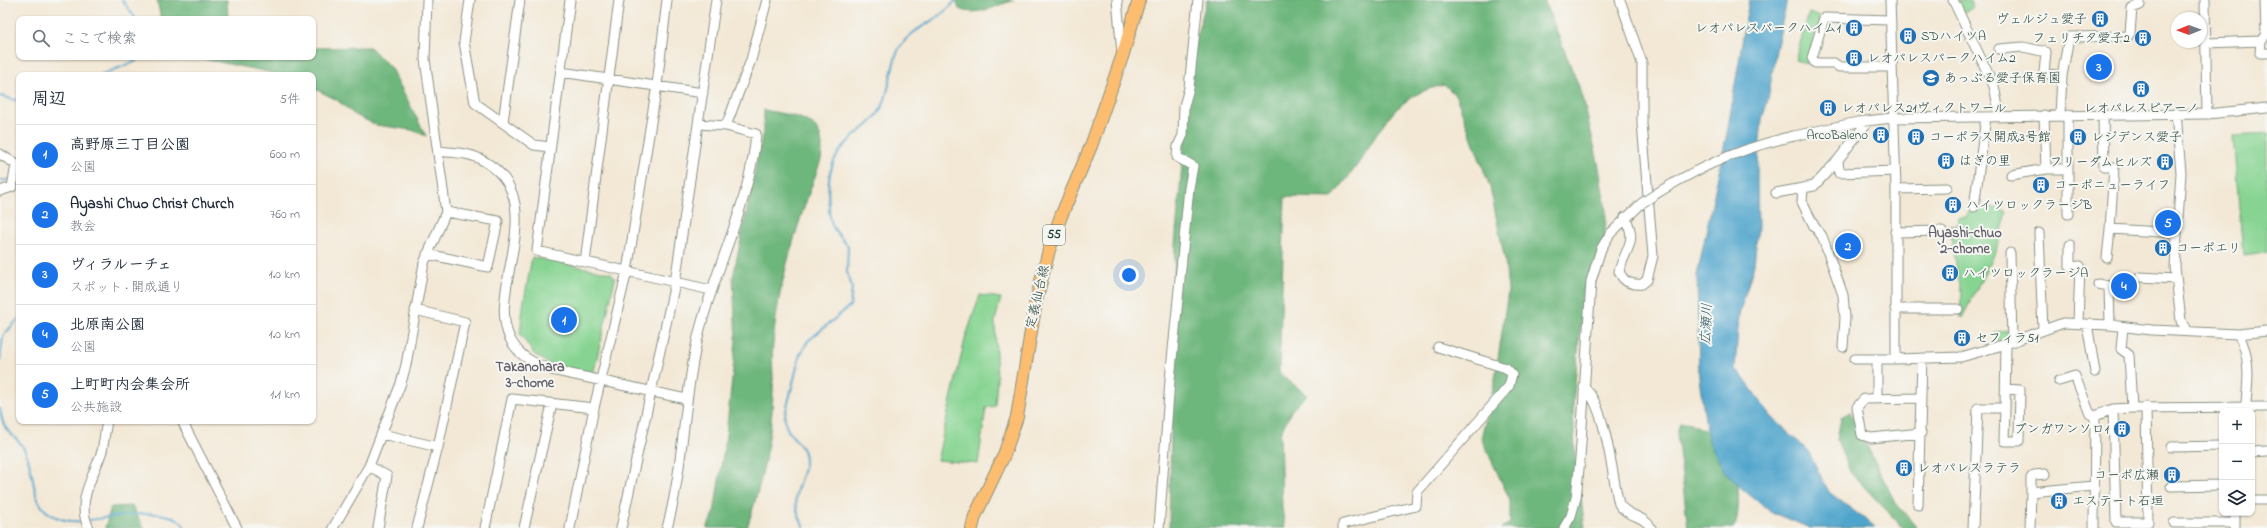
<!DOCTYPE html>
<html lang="ja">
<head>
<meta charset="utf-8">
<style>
	body { margin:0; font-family:"Indie Flower","Klee One",sans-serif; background:#f2f2f3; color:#1f2937 }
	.controls { position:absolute; right:12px; bottom:12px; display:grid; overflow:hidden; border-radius:8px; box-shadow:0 1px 3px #0004 }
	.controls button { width:36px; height:36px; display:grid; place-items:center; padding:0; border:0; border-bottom:1px solid #e0e1e3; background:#fff; color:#1f2937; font:20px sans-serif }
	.compass { position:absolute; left:2171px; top:12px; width:36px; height:36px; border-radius:50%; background:#fff; box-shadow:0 1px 3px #0004; rotate:269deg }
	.you { position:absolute; left:1129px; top:275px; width:14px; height:14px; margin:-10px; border:3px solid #fff; border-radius:50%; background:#1a73e8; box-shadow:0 0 0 6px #1a73e833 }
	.badge { display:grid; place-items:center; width:26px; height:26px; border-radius:50%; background:#1a73e8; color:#fff; font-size:13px; font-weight:700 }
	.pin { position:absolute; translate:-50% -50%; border:2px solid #fff; box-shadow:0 1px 4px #0006 }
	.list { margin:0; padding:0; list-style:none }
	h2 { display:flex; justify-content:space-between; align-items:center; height:52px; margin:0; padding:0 16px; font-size:17px }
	h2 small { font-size:13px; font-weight:400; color:#747a83 }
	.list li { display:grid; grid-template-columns:26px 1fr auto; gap:12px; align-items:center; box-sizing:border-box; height:60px; padding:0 16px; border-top:1px solid #e0e1e3 }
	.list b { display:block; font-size:15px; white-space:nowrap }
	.list p { margin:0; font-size:13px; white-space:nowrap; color:#747a83 }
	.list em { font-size:13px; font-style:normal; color:#747a83 }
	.icon { flex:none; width:22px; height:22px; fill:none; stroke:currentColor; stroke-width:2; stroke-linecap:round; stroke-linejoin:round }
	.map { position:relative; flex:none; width:2267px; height:528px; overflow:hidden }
	.search { position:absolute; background:#fff; box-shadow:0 1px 3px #0004; left:16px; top:16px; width:300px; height:44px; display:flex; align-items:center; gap:10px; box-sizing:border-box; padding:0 14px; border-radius:8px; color:#747a83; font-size:15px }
	.panel { position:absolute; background:#fff; box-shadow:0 1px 3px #0004; left:16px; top:72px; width:300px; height:352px; border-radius:8px }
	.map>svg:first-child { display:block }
	.green { fill:#87d492; stroke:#538863 }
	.forest { fill:#6db67c; stroke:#467a58 }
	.water { fill:#50a4cc; stroke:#387080 }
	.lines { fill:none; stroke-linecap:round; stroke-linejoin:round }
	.stream { stroke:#50a4cc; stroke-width:2 }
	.minor-casing { stroke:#899284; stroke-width:11 }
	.major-casing { stroke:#899284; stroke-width:14 }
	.minor { stroke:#fff; stroke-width:9 }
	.major { stroke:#fcbd6f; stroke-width:12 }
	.minor-bridge-casing { stroke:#899284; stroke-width:11; stroke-linecap:butt }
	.minor-bridge { stroke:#fff; stroke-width:9 }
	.labels { text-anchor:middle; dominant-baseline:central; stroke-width:4; stroke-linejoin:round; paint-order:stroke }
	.shield { fill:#f6f6f2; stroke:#60746d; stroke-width:1 }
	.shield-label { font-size:12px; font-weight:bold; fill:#1f3d34 }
	.poi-label { font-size:13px; fill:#1f3d34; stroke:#f6f6f2; text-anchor:start }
	.street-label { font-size:13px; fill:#1f3d34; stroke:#f6f6f2 }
	.neighbourhood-label { font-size:14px; font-weight:bold; fill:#64616c; stroke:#f6f6f2 }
	.water-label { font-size:14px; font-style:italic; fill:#2e5c62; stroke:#f6f6f2 }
</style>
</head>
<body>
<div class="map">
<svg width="2267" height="528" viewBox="0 0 2267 528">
	<rect width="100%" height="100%" fill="#f6f6f2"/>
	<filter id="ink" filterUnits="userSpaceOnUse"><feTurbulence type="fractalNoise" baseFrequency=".025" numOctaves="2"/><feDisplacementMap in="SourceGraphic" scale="8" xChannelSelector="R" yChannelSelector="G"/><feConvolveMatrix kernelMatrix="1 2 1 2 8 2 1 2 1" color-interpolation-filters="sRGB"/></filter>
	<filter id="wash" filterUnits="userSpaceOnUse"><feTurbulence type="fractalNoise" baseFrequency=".012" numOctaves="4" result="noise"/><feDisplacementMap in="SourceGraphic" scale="16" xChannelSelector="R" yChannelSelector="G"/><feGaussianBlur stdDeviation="0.9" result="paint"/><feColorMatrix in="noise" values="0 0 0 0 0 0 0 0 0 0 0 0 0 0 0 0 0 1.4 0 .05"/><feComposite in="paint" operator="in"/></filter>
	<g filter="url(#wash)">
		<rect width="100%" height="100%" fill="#f3e8d5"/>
		<path class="green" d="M1958 0H1971L1974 7 1964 12Z
			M1809 13 1820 17 1807 64 1795 60Z
			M2267 134V252L2243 255 2233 136Z
			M1978 207H1992L2007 212 1996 251 1962 318 1960 316 1961 292 1951 236 1944 234V226L1957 224 1959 217H1966L1969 211Z
			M532 257 611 273 615 279 594 371 590 373 549 364 534 354 520 334 523 306Z
			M2116 280 2134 284 2133 291 2115 287Z
			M980 295 1001 298 995 321 997 381 995 406 986 408 978 464 937 460 965 339Z
			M2009 330V336L2000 342 1997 340 1995 332Z"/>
		<path class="forest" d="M157 0H227L228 19H161Z
			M956 0H1014C996 6 977 17 959 9Z
			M1207 0H1544L1582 94 1598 162 1606 211 1605 239 1597 274 1581 320 1573 404 1575 456 1585 528H1501L1510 523V500L1481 438 1494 385 1508 291 1505 260 1490 187 1456 96 1445 85C1397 93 1382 127 1358 164 1350 176 1340 187 1332 198L1285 197 1279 373 1307 395 1291 411 1280 434 1282 508 1285 528H1169L1175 245 1192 51Z
			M370 47 391 68 426 136 412 130 376 125 355 115 337 100 313 88V75H283L194 57H313V48Z
			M764 110C797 117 828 117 821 160 799 220 778 280 773 344 771 360 774 376 773 392 772 439 761 484 747 528H707L714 513 726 435 736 341 733 277 763 132Z
			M1850 412 1895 502 1917 528H1903L1850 472 1837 440 1841 417Z
			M1680 423C1690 422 1700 427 1708 433 1739 454 1743 494 1735 528H1688L1677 434Z
			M132 506 144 528H105L111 507Z"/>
		<path class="water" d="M1749 0H1787L1775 55 1768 100 1762 119 1757 175 1758 227 1754 265 1739 315 1735 370 1740 373 1770 415 1808 451 1829 492 1874 526V528H1810L1771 512 1742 489 1724 471 1708 440 1699 378 1697 275 1727 133Z"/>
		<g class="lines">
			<path class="stream" d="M122 0 136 19
				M101 75 136 61 139 57
				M0 96 19 101
				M0 180H10
				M0 360 3 336 19 318
				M0 408C3 437 16 432 25 451 37 474 28 506 56 517 65 521 73 522 83 521
				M89 520C110 518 175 503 185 528
				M804 528C800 518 794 507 796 495 798 481 808 468 804 453 800 438 783 435 785 415L800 355 808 341 850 306 852 287 847 272 848 246C843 240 837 234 833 227 830 221 829 213 829 206 827 184 828 164 844 146 856 132 873 125 882 107 891 89 891 58 902 44 915 26 941 20 956 0"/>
		</g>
	</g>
	<g filter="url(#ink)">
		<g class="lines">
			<defs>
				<path id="minor" d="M470 0 464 42 475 103 534 145 550 147
					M570 0 537 251 711 290
					M1117 0 1122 52
					M1620 0 1642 63V123L1653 256 1647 280 1642 284C1631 285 1623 282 1619 271 1626 247 1638 242 1625 217
					M1890 0 1896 189V359L1961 357 2006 344 2063 323 2110 325 2152 330 2238 334C2252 357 2248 385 2245 411
					M1953 0 1994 86 2000 117
					M2205 0 2207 114
					M1890 20 1824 18 1812 58 1815 63H1834L1839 67H1891
					M2261 41 2266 34 2265 0
					M2206 43 2261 41 2260 53H2267
					M1999 49 2023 47 2046 52 2044 73 2062 76
					M561 72 703 93
					M2176 113 2181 173 2175 267 2181 321 2186 330
					M2060 115 2062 76 2069 37 2128 36 2130 33 2132 8 2140 5V0
					M2068 115V214
					M2103 115 2104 167H2114L2110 229 2177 233
					M503 122 520 0
					M726 126 751 60 767 0
					M1794 136 1858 122 1892 118 2207 114 2267 108
					M439 151C451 153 467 152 478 158 562 198 475 299 516 348 525 360 539 365 552 370L686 399
					M0 154 19 166
					M1838 160 1839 173 1895 171
					M2046 169H2068
					M2011 175 2046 169 2044 115
					M1803 189 1802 202 1814 226 1822 236 1843 295 1845 318 1843 347
					M1896 189 1947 188
					M0 191 12 187 16 165
					M1776 193 1814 186 1838 160 1868 121
					M1974 207 1986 117
					M1895 232 1942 231
					M2039 233 2043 330
					M2070 245V267L2080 266 2078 323
					M2010 253 2012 342
					M427 254 488 267 498 221 446 212
					M2107 258 2110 229
					M585 262 619 0
					M2140 277 2176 279
					M2098 284 2109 286 2110 325
					M1895 309H1958
					M415 310 465 322 438 447 417 528
					M2087 324 2095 372
					M2123 327 2121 349 2129 355 2132 408
					M2238 334 2267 331
					M1855 359H1896
					M2059 381 2075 376 2090 414 2095 416
					M1584 388C1606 404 1612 477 1619 504 1628 518 1643 514 1651 528
					M1877 398V359
					M2005 408 2004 441H2019L2020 390 2006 389
					M2113 409 2116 522H2148L2146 407
					M182 421 237 528
					M1921 433 1871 438 1862 435 1857 407 1864 399 1921 398
					M382 434 438 447
					M2171 447 2222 446
					M2252 452 2267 451
					M369 466 387 476 378 528
					M2171 486 2222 485
					M2031 492V478L2034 475 2045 474
					M2252 500H2267
					M1918 505 1922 358
					M2235 513V528
					M2174 523H2235
					M89 528C75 502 94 476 102 451 104 442 105 431 107 421
					M333 528 369 466 401 383 406 365 424 263 446 212 425 59 427 0
					M485 528 512 399 594 408
					M524 528 552 404
					M570 528 594 408 627 271 657 85 667 0
					M621 528 675 283 716 0
					M667 528C684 466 683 400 698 337 714 269 750 205 756 134L726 126 699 124
					M1159 528 1170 380 1189 188 1193 166 1177 157 1178 146 1183 135 1184 106 1189 88 1198 0
					M1343 528V524L1416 506 1417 492 1509 386 1512 374 1506 368 1438 347
					M1564 528 1571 516 1576 498 1580 459 1591 281 1601 249 1610 234 1642 203
					M1973 528 1978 408H2005L2006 344
					M2030 528 2031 492 2093 486
					M2094 528 2095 416 2113 409 2132 408 2267 407"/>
				<path id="major" d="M972 528 975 516 1004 455 1017 417 1036 301 1049 250 1061 216 1091 146 1122 57 1139 0"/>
			</defs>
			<use href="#minor" class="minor-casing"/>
			<use href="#major" class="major-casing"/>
			<use href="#minor" class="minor"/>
			<use href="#major" class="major"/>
			<defs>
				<path id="minor-bridge" d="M1642 203C1689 171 1738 148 1794 136"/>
			</defs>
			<use href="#minor-bridge" class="minor-bridge-casing"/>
			<use href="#minor-bridge" class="minor-bridge"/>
		</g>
	</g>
	<defs>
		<symbol id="building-disc" viewBox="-11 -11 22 22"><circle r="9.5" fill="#1f6fb2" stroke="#f6f6f2"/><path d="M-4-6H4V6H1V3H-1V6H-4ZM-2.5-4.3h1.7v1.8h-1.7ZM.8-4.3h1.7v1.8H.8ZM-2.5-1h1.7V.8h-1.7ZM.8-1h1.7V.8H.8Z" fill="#fff"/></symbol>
		<symbol id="school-disc" viewBox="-11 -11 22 22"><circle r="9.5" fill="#1f6fb2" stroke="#f6f6f2"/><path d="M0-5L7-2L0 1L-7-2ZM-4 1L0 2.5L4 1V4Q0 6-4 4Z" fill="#fff"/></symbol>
	</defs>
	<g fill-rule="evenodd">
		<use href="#building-disc" x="2090" y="9" width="20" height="20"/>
		<use href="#building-disc" x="1844" y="18" width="20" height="20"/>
		<use href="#building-disc" x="1898" y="26" width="20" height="20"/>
		<use href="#building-disc" x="2133" y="28" width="20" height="20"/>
		<use href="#building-disc" x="1844" y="48" width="20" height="20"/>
		<use href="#school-disc" x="1921" y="68" width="20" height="20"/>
		<use href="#building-disc" x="2131" y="79" width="20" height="20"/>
		<use href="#building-disc" x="1818" y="98" width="20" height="20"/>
		<use href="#building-disc" x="1871" y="125" width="20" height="20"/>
		<use href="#building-disc" x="1906" y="127" width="20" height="20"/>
		<use href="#building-disc" x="2068" y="127" width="20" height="20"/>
		<use href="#building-disc" x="1936" y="151" width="20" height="20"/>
		<use href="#building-disc" x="2155" y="152" width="20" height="20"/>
		<use href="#building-disc" x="2031" y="175" width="20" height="20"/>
		<use href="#building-disc" x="1943" y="195" width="20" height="20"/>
		<use href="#building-disc" x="2153" y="238" width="20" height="20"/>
		<use href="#building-disc" x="1940" y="263" width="20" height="20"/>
		<use href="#building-disc" x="1952" y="328" width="20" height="20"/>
		<use href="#building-disc" x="2112" y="419" width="20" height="20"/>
		<use href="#building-disc" x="1894" y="458" width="20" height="20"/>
		<use href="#building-disc" x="2162" y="465" width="20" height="20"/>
		<use href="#building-disc" x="2049" y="491" width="20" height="20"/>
	</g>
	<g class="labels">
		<rect class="shield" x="1043" y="225" width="22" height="20" rx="3"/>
		<g class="shield-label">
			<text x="1054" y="235">55</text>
		</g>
		<g class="poi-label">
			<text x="2087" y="19" text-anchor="end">ヴェルジュ愛子</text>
			<text x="1841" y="28" text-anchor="end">レオパレスパークハイム1</text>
			<text x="1921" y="36">SDハイツA</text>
			<text x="2130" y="38" text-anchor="end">フェリチタ愛子2</text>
			<text x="1867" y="58">レオパレスパークハイム2</text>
			<text x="1944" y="78">あっぷる愛子保育園</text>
			<text x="1841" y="108">レオパレス21ヴィクトワール</text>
			<text x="2141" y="108" text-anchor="middle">レオパレスピアーノ</text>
			<text x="1868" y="135" text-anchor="end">ArcoBaleno</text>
			<text x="1929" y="137">コーポラス開成3号館</text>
			<text x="2091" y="137">レジデンス愛子</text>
			<text x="1959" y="161">はぎの里</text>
			<text x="2152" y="162" text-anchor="end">フリーダムヒルズ</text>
			<text x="2054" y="185">コーポニューライフ</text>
			<text x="1966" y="205">ハイツロックラージB</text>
			<text x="2176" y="248">コーポエリ</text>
			<text x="1963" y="273">ハイツロックラージA</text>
			<text x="1975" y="338">セフィラ51</text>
			<text x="2109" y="429" text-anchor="end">ブンガワンソロ1</text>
			<text x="1917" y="468">レオパレスラテラ</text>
			<text x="2159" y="475" text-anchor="end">コーポ広瀬</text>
			<text x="2072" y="501">エステート石垣</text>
		</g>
		<g class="street-label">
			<text transform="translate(1038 297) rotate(-77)">定義仙台線</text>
		</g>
		<g class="neighbourhood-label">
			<text x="1965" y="233">Ayashi-chuo<tspan x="1965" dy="16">2-chome</tspan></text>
			<text x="530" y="367">Takanohara<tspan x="530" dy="16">3-chome</tspan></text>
		</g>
		<g class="water-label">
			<text transform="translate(1707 324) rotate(-87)">広瀬川</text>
		</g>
	</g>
</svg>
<div class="controls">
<button>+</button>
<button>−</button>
<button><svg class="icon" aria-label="layers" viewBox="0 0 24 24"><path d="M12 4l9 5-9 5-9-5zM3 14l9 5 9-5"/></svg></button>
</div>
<svg class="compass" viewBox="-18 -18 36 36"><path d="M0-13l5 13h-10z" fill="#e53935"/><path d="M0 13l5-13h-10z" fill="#747a83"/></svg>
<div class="you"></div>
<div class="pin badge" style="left:564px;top:320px">1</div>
<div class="pin badge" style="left:1848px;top:246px">2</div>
<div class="pin badge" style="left:2099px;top:67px">3</div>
<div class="pin badge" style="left:2124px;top:286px">4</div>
<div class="pin badge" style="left:2168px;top:223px">5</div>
<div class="search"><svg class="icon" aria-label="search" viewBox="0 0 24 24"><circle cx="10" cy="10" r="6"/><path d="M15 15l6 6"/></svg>ここで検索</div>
<section class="panel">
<h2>周辺<small>5件</small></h2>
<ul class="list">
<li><span class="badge">1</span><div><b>高野原三丁目公園</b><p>公園</p></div><em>600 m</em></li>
<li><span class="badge">2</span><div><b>Ayashi Chuo Christ Church</b><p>教会</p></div><em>760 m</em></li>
<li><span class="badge">3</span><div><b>ヴィラルーチェ</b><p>スポット · 開成通り</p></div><em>1.0 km</em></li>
<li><span class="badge">4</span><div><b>北原南公園</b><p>公園</p></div><em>1.0 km</em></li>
<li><span class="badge">5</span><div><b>上町町内会集会所</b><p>公共施設</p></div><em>1.1 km</em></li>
</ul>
</section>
</div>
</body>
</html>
